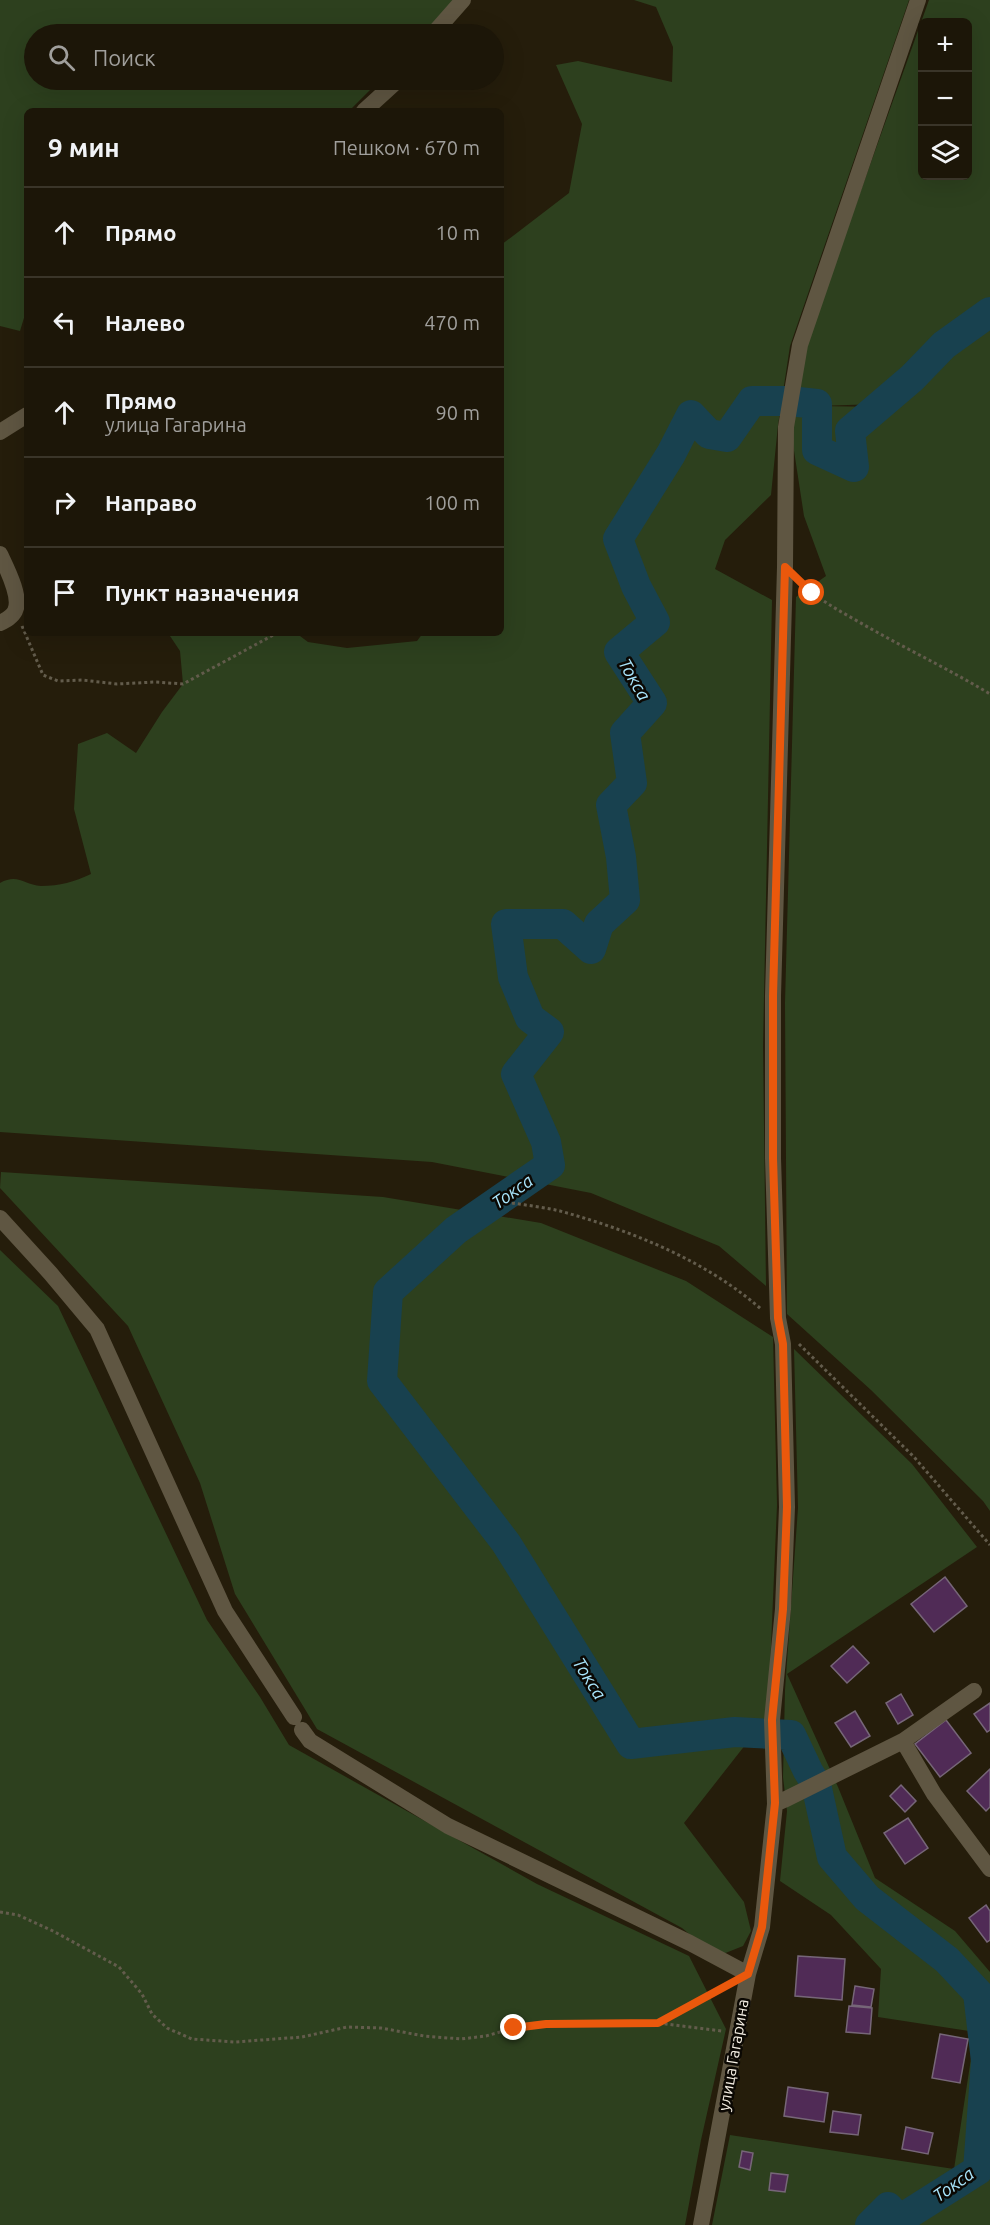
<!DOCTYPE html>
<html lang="ru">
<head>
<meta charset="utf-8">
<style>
	body { margin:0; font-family:Ubuntu,sans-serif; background:#251f12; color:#f1f3f6 }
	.controls { position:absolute; right:18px; top:18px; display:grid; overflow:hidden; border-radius:9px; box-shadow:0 6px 24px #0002 }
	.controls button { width:54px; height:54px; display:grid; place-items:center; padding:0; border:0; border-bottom:2px solid #3a3529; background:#1c1608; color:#f1f3f6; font:30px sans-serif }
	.stop { position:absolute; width:18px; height:18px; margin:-14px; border:4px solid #ea580c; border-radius:50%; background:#fff }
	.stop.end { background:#ea580c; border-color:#fff; box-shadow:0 2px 6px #0008 }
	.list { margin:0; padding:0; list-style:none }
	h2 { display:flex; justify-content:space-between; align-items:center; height:78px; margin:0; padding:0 24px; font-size:26px }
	h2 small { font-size:20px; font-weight:400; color:#a09f9c }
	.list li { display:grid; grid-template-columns:39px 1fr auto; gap:18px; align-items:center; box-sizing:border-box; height:90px; padding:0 24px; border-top:2px solid #3a3529 }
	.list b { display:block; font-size:22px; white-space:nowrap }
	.list p { margin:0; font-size:20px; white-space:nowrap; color:#a09f9c }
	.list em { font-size:20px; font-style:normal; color:#a09f9c }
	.icon { flex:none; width:33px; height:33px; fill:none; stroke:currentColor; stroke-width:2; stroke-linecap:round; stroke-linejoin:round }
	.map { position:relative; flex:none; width:990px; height:2225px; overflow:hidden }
	.search { position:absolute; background:#1c1608; box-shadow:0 6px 24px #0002; left:24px; top:24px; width:480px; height:66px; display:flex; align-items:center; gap:15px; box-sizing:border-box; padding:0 21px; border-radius:33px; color:#a09f9c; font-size:22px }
	.panel { position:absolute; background:#1c1608; box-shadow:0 6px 24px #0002; left:24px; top:108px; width:480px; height:528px; border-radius:9px }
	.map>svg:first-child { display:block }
	.green { fill:#2d401e; fill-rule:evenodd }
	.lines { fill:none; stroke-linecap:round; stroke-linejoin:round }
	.river { stroke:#18414f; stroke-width:30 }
	.building { fill:#502b56; stroke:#766678; stroke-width:1.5 }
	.path { stroke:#635c4c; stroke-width:3; stroke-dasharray:3 3; stroke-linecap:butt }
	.minor { stroke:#5f5642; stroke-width:16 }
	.route { stroke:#ea580c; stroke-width:8 }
	.labels { text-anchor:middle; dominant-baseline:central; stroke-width:5; stroke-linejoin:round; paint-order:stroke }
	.street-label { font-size:16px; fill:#f3ede2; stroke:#0b0803 }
	.water-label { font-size:18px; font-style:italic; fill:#a9e6fd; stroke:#0b0803 }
</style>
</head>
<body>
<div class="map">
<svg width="990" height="2225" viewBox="0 0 990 2225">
	<rect width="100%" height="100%" fill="#251d0b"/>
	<path class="green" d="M0 0H454L423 34H34V80H380L349 111H27V308L20 331 0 326Z
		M634 0H909L790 346 778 425 771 495 725 540 715 569 772 600 763 1046 766 1286 719 1246 591 1193 432 1162 0 1132V883C18 873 24 885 41 886 60 886 74 882 91 874L74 809 78 744 107 733 136 753 162 712 183 684 180 651 168 633H296L308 642 347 648 417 641 423 633H501V245L569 193 582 124 556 65 578 61 672 82 673 47 656 7Z
		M929 0H990V307L942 343 878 404 817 406 881 407 946 347 990 315V1511L983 1501 871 1390 787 1314 785 1003 796 597 826 576 804 516 791 431 805 347ZM922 22H968V176H922Z
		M1 1172 383 1197 541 1223 686 1281 773 1337 777 1505 768 1716 684 1823 744 1902 751 1931 743 1946 723 1954 700 1943 682 1928 317 1729 235 1594 200 1483 128 1326 0 1188Z
		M0 1250 58 1306 207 1620 260 1697 289 1745 537 1884 689 1956 726 2029 701 2140 685 2225H0Z
		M794 1349 912 1464 977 1547 787 1674 838 1787 875 1878 955 1931 990 1972V2225H712L730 2135 954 2169 974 2039 969 2031 878 2017 881 1969 831 1915 780 1881 787 1811 783 1777 785 1690 798 1508Z"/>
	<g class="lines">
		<path class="river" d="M870 2225 888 2207 899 2220 978 2170 986 2061 978 1993 947 1960 867 1898 832 1857 816 1784 808 1771 791 1735 735 1732 631 1744 506 1543 382 1381 388 1292 456 1230 550 1165 546 1142 516 1074 549 1032 530 1018 513 977 506 924H563L591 949 599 924 625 900 621 857 611 805 632 783 625 733 652 703 619 652 655 622 636 586 618 539 671 454 691 415 709 434 727 437 752 401H789L817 404V450L854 467 850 431 912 378 944 345 990 312"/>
	</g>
	<path class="building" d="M945 1577 967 1606 934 1632 911 1604Z
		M853 1646 869 1663 847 1683 831 1666Z
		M901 1694 913 1715 898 1724 886 1703Z
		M990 1703V1730L987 1732 974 1714Z
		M855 1711 870 1736 851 1747 835 1723Z
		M946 1720 971 1753 940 1777 915 1744Z
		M990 1769V1807L986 1811 967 1791Z
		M901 1785 916 1801 905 1812 890 1796Z
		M908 1818 928 1848 905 1864 884 1833Z
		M986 1905 990 1911V1940L987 1942 969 1918Z
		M798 1956 845 1959 842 2000 795 1996Z
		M855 1986 874 1989 871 2007 852 2005Z
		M849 2006 872 2008 870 2034 846 2032Z
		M940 2034 968 2039 960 2083 932 2078Z
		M788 2087 828 2093 824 2122 784 2116Z
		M833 2111 861 2115 858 2135 830 2132Z
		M906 2127 933 2133 928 2154 902 2149Z
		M742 2151 753 2153 750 2170 739 2167Z
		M771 2173 788 2175 785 2192 769 2190Z"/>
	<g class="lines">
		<path class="path" d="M801 582C817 599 838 610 859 622 902 647 947 668 990 694
			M22 626 43 675 58 681 82 680 117 684 155 682 183 684 277 633
			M506 1202C524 1205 543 1207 560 1211 632 1231 705 1260 761 1309
			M799 1344 914 1457 990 1545
			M0 1912 18 1915 53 1931 119 1967 142 1994 152 2014 167 2028 192 2039 235 2042 302 2037 347 2027 381 2028 424 2036 461 2039 486 2036 514 2028 546 2024 658 2023 722 2031
			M659 2022 730 1984"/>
		<path class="minor" d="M433 34 463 0
			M364 111 398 80
			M0 432 27 415
			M0 554C6 567 22 597 15 611 12 617 6 620 0 623
			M0 1218 51 1274 97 1329 225 1611 294 1717
			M302 1730 310 1741 448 1826 690 1943 748 1974
			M903 1741 974 1691
			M775 1804 784 1800 903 1741 934 1794 990 1869
			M701 2225 748 1974 762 1927 775 1804 772 1720 783 1609 787 1507 783 1344 778 1318 773 1158V996L785 567 786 427 800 345 918 0"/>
	</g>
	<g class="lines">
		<path class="route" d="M514 2028 546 2024 658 2023 748 1974 762 1927 775 1803 772 1720 783 1609 787 1507 783 1344 778 1318 773 1158V996L785 567 812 593"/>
	</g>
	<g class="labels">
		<g class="street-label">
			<text transform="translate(733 2055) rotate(-80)">улица Гагарина</text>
		</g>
		<g class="water-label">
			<text transform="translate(635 679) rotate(60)">Токса</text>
			<text transform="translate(512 1191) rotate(-35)">Токса</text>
			<text transform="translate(590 1678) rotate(58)">Токса</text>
			<text transform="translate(953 2184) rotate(-35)">Токса</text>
		</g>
	</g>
</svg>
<div class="controls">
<button>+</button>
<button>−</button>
<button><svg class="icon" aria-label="layers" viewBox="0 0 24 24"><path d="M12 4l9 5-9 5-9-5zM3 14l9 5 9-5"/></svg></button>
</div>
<div class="stop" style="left:812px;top:593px"></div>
<div class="stop end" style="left:514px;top:2028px"></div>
<div class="search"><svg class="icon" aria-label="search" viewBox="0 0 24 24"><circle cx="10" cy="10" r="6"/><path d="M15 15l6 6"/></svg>Поиск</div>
<section class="panel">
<h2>9 мин<small>Пешком · 670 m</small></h2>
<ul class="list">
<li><svg class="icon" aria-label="ahead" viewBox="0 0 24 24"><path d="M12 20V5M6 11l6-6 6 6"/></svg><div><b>Прямо</b></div><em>10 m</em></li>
<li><svg class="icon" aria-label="left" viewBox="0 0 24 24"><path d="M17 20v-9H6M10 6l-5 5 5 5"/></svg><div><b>Налево</b></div><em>470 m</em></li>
<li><svg class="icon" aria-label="ahead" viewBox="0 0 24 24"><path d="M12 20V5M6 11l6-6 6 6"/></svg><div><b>Прямо</b><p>улица Гагарина</p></div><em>90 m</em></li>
<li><svg class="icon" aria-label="right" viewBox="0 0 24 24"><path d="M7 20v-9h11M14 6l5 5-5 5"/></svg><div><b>Направо</b></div><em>100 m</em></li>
<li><svg class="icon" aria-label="arrive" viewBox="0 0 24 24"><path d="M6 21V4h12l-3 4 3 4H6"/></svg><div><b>Пункт назначения</b></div></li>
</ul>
</section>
</div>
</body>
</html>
